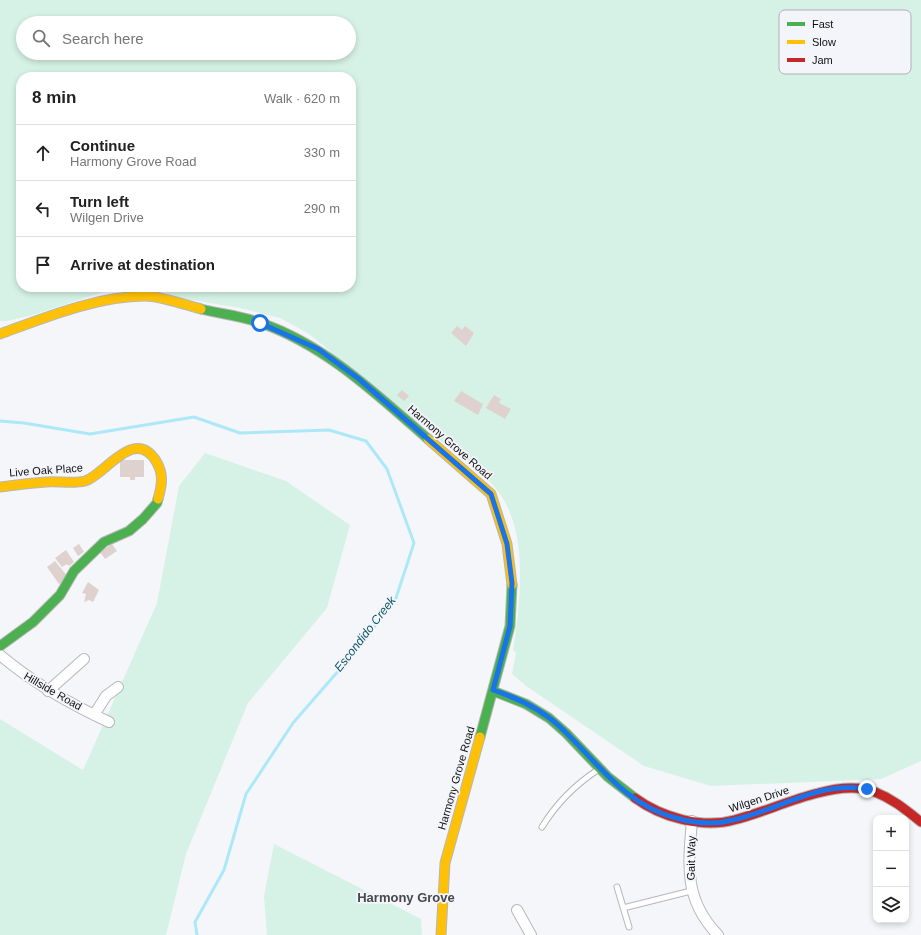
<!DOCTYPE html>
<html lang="en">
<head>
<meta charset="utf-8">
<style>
	body { margin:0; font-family:Arial,sans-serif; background:#f6f6f6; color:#222 }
	.controls { position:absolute; right:12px; bottom:12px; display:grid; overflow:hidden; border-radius:8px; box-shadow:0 2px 6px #0003 }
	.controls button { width:36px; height:36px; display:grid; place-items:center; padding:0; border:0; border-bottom:1px solid #e0e0e0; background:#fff; color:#222; font:20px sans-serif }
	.stop { position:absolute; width:12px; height:12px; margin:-9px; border:3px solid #1a73e8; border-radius:50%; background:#fff }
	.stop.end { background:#1a73e8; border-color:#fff; box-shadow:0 1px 4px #0008 }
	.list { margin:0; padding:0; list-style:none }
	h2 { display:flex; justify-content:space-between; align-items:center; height:52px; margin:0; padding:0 16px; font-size:17px }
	h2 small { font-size:13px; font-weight:400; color:#767676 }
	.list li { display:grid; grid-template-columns:26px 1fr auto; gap:12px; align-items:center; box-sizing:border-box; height:56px; padding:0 16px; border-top:1px solid #e0e0e0 }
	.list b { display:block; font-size:15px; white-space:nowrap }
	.list p { margin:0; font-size:13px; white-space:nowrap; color:#767676 }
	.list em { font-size:13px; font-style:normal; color:#767676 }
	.icon { flex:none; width:22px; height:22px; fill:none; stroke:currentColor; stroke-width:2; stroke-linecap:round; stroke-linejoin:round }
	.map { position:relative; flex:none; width:921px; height:935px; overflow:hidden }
	.search { position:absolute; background:#fff; box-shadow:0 2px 6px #0003; left:16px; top:16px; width:340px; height:44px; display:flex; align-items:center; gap:10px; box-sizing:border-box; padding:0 14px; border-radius:22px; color:#767676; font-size:15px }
	.panel { position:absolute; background:#fff; box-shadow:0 2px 6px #0003; left:16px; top:72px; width:340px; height:220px; border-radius:16px }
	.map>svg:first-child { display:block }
	.green { fill:#d6f2e6; fill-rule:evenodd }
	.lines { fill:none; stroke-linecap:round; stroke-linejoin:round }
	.stream { stroke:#ade8f8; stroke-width:3 }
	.building { fill:#ded1ce }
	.lane-casing { stroke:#b6b7b9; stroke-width:7 }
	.street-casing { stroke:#b6b7b9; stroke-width:12 }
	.fast-casing { stroke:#b6b7b9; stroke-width:11 }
	.slow-casing { stroke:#b6b7b9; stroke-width:11 }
	.jam-casing { stroke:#b6b7b9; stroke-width:11 }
	.lane { stroke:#fefefe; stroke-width:5 }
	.street { stroke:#fefefe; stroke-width:10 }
	.fast { stroke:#4caf50; stroke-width:9 }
	.slow { stroke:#ffc107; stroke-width:9 }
	.jam { stroke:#c62828; stroke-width:9 }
	.route { stroke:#1a73e8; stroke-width:5 }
	.labels { text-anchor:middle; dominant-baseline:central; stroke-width:3.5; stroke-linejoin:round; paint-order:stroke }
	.street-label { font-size:11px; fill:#101012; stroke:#f4f5fa }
	.water-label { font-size:12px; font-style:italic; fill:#0c5665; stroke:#f4f5fa }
	.quarter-label { font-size:13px; font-weight:bold; fill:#47484c; stroke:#f4f5fa }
	.key { fill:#f4f5fa; stroke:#b0b0b4; stroke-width:1 }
	.key-label { font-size:11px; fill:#101012 }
</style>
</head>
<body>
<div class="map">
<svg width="921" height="935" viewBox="0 0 921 935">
	<rect width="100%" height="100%" fill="#f5f6f9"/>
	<path class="green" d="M0 0H921V761L881 779 711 786 644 766 526 686 512 674 516 653 513 650C520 607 527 544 506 504 500 492 490 482 481 473L309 334 280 318 240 308 131 290 103 292 33 315 7 321H0ZM23 23H349V53H23ZM21 77H351V287H21Z
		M205 453 286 481 350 525 327 608 248 703 186 854 166 935H0V719L83 770 157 603 179 486Z
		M274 844 421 919 422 935H267L264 896Z"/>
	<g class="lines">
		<path class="stream" d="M0 421 24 423 90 434 194 417 240 433 329 430 366 441 387 469 414 543 395 601 340 669 293 723 246 794 224 870 195 922 197 935"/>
	</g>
	<path class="building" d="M457 326 462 330 465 326 474 333 466 346 451 333Z
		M402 390 409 396 404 401 397 395Z
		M461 391 483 404 478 415 454 401Z
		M494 395 501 399 499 403 511 409 505 419 486 408Z
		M120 460H144V477H135V480H130V477H120Z
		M79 544 84 552 78 556 73 548Z
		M112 544 117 551 105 559 100 552Z
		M66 550 74 562 69 566 67 564 62 567 55 558Z
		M55 561 68 577 59 584 47 567Z
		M88 582 99 590 93 602 89 600 84 602 86 594 82 593Z"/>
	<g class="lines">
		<defs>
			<path id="lane" d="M542 827C556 804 576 784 599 769
				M617 887 629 927
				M623 908 691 891"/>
			<path id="street" d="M0 655C33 683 70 704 109 722
				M48 691 84 659
				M94 715 106 696 118 687
				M692 821C688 866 684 900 718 935
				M517 910 531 935"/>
			<path id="fast" d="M201 309C221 314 242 316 261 323 327 346 377 395 428 439
				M0 646 33 622 60 595 74 571 104 542 129 531 143 519 157 503 158 499
				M493 691 526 704 549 718 566 733 608 777 635 798
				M480 737 510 626 512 585"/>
			<path id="slow" d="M0 334C44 318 97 296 145 296 160 296 186 305 201 309
				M428 439 491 494 507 544 512 585
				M0 487C15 485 30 483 46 482 58 481 74 484 85 481 105 475 134 426 156 461 164 474 162 485 158 499
				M441 935 445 863 480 737"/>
			<path id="jam" d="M635 798C661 817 702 829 734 820 762 813 789 800 818 793 836 788 857 785 875 792 893 799 906 810 921 822"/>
		</defs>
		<use href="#lane" class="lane-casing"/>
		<use href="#street" class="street-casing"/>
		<use href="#fast" class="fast-casing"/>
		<use href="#slow" class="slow-casing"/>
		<use href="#jam" class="jam-casing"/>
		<use href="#lane" class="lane"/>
		<use href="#street" class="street"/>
		<use href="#fast" class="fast"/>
		<use href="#slow" class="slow"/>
		<use href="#jam" class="jam"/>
	</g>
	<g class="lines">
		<path class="route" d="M260 323 318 349 359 379 491 494 507 544 512 583 510 626 493 690C517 698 540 708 559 726 596 760 624 805 676 818 694 823 714 825 733 820 777 811 820 780 867 789"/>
	</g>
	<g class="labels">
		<g class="street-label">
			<text transform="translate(450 442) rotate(41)">Harmony Grove Road</text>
			<text transform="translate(46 470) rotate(-4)">Live Oak Place</text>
			<text transform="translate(53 691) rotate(30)">Hillside Road</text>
			<text transform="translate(456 778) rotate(-74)">Harmony Grove Road</text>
			<text transform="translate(759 799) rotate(-18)">Wilgen Drive</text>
			<text transform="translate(691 858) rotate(-89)">Gait Way</text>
		</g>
		<g class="water-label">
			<text transform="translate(365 634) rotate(-52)">Escondido Creek</text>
		</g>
		<g class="quarter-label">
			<text x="406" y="897">Harmony Grove</text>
		</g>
	</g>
	<rect x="779" y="10" width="132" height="64" rx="6" class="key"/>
	<rect x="787" y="22" width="18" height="4" fill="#4caf50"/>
	<rect x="787" y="40" width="18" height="4" fill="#ffc107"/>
	<rect x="787" y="58" width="18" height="4" fill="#c62828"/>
	<g class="key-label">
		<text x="812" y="28">Fast</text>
		<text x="812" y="46">Slow</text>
		<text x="812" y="64">Jam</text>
	</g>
</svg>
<div class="controls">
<button>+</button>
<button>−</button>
<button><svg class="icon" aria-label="layers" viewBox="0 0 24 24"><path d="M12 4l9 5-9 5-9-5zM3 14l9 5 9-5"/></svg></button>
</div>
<div class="stop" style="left:260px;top:323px"></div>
<div class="stop end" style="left:867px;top:789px"></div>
<div class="search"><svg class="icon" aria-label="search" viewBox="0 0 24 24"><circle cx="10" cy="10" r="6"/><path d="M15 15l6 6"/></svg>Search here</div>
<section class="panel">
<h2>8 min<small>Walk · 620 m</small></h2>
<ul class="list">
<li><svg class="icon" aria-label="ahead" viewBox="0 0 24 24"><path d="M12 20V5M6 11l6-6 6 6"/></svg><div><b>Continue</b><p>Harmony Grove Road</p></div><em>330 m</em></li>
<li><svg class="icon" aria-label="left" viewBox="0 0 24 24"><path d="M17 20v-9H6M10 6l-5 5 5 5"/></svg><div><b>Turn left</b><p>Wilgen Drive</p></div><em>290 m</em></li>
<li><svg class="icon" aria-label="arrive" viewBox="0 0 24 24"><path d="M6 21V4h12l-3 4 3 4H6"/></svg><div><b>Arrive at destination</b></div></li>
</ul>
</section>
</div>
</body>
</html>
